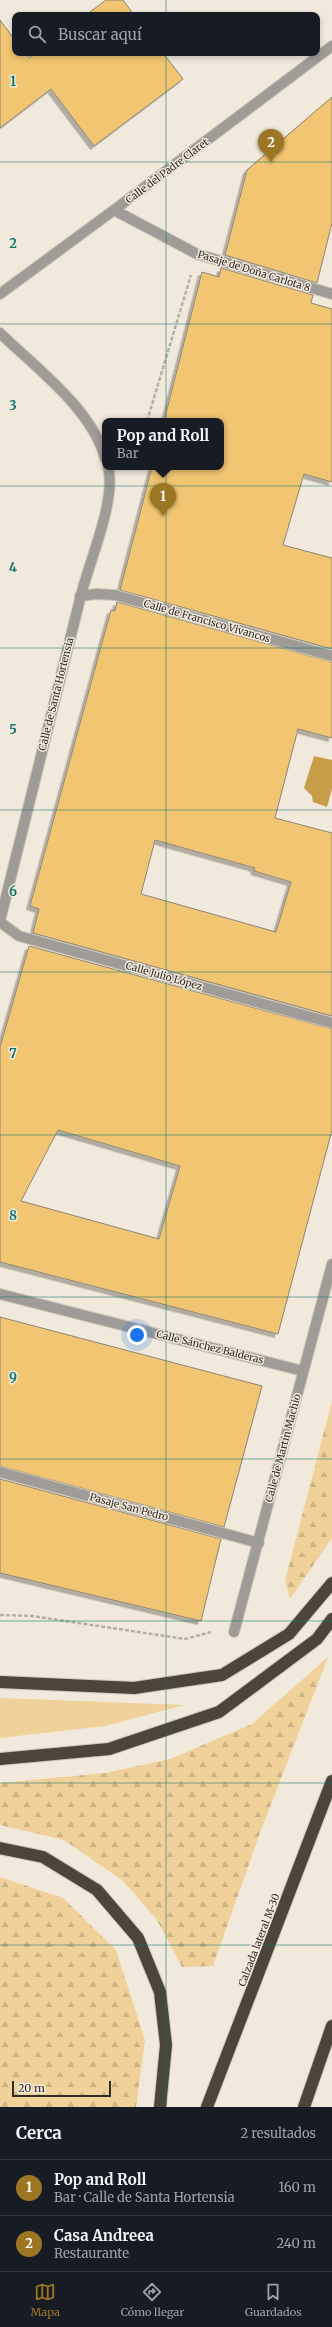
<!DOCTYPE html>
<html lang="es">
<head>
<meta charset="utf-8">
<style>
	body { margin:0; font-family:Merriweather,serif; background:#242831; color:#f1f3f6 }
	.scale { position:absolute; left:12px; bottom:10px; width:99px; box-sizing:border-box; padding-left:4px; border:2px solid #302d28; border-top:0; font-size:11px; line-height:14px; white-space:nowrap; color:#302d28; -webkit-text-stroke:3px #f1e9db; paint-order:stroke }
	.you { position:absolute; left:137px; top:1335px; width:14px; height:14px; margin:-10px; border:3px solid #fff; border-radius:50%; background:#1a73e8; box-shadow:0 0 0 6px #1a73e833 }
	.badge { display:grid; place-items:center; width:26px; height:26px; border-radius:50%; background:#9c7622; color:#fff; font-size:13px; font-weight:700 }
	.pin { position:absolute; translate:-50% -33px; filter:drop-shadow(0 1px 2px #0008) }
	.pin::after { content:''; position:absolute; top:21px; width:14px; height:12px; background:inherit; clip-path:polygon(0 0,100% 0,50% 100%) }
	.popup { position:absolute; left:102px; top:418px; width:122px; height:52px; box-sizing:border-box; display:grid; place-content:center; border-radius:8px; background:#171b24; filter:drop-shadow(0 1px 3px #0005); font-size:13px; white-space:nowrap; color:#9ea1a6 }
	.popup b { font-size:15px; color:#f1f3f6 }
	.popup::after { content:''; position:absolute; left:50%; top:100%; margin-left:-8px; border:8px solid transparent; border-top-color:#171b24 }
	.list { margin:0; padding:0; list-style:none }
	h2 { display:flex; justify-content:space-between; align-items:center; height:52px; margin:0; padding:0 16px; font-size:17px }
	h2 small { font-size:13px; font-weight:400; color:#9ea1a6 }
	.list li { display:grid; grid-template-columns:26px 1fr auto; gap:12px; align-items:center; box-sizing:border-box; height:56px; padding:0 16px; border-top:1px solid #363941 }
	.list b { display:block; font-size:15px; white-space:nowrap }
	.list p { margin:0; font-size:13px; white-space:nowrap; color:#9ea1a6 }
	.list em { font-size:13px; font-style:normal; color:#9ea1a6 }
	.icon { flex:none; width:22px; height:22px; fill:none; stroke:currentColor; stroke-width:2; stroke-linecap:round; stroke-linejoin:round }
	.map { position:relative; flex:none; width:332px; height:2107px; overflow:hidden }
	.search { position:absolute; background:#171b24; box-shadow:0 2px 6px #0003; left:12px; right:12px; top:12px; height:44px; display:flex; align-items:center; gap:10px; box-sizing:border-box; padding:0 14px; border-radius:8px; color:#9ea1a6; font-size:15px }
	.sheet { height:164px; background:#171b24 }
	nav { display:flex; justify-content:space-around; align-items:center; box-sizing:border-box; height:56px; border-top:1px solid #363941; background:#171b24; font-size:11px; color:#9ea1a6 }
	nav a { display:grid; justify-items:center; gap:2px }
	nav .on { color:#9c7622 }
	.map>svg:first-child { display:block }
	.green { fill:#f0d19a }
	.forest { fill:url(#forest-firs) }
	.water { fill:#c79d49 }
	.building { fill:#f1c571; stroke:#8c8579; fill-rule:evenodd; filter:url(#shadow) }
	.lines { fill:none; stroke-linecap:round; stroke-linejoin:round }
	.minor-casing { stroke:#cec7bb; stroke-width:12 }
	.motorway-casing { stroke:#cec7bb; stroke-width:14 }
	.path { stroke:#b6b0a4; stroke-width:2.5; stroke-dasharray:4 2; stroke-linecap:butt }
	.minor { stroke:#9f9b96; stroke-width:10 }
	.motorway { stroke:#4b453a; stroke-width:12 }
	.grid { fill:none; stroke:#0f766e; stroke-width:1; stroke-opacity:0.55 }
	.labels { text-anchor:middle; dominant-baseline:central; stroke-width:3; stroke-linejoin:round; paint-order:stroke }
	.street-label { font-size:10px; fill:#302d28; stroke:#f1e9db }
	.grid-label { font-size:13px; text-anchor:middle; font-weight:bold; fill:#0f766e; stroke:#f1e9db; stroke-width:3; stroke-linejoin:round; paint-order:stroke }
</style>
</head>
<body>
<div class="map">
<svg width="332" height="2107" viewBox="0 0 332 2107">
	<defs>
		<pattern id="forest-firs" width="22" height="20" patternUnits="userSpaceOnUse"><rect width="22" height="20" fill="#f0d19a"/><path d="M5 1l3.5 6h-7zM16 11l3.5 6h-7z" fill="#ceb485"/></pattern>
		<filter id="shadow"><feDropShadow dx="-3.5" dy="3.5" stdDeviation="0" flood-color="#0004"/></filter>
	</defs>
	<rect width="100%" height="100%" fill="#f1e9db"/>
	<path class="green" d="M0 1698 184 1705 105 1726 0 1738Z"/>
	<path class="forest" d="M332 1401V1538L290 1599 285 1581Z
		M328 1657 260 1833 213 1966 182 1967 157 1920 123 1881 64 1840 0 1825V1783L105 1773 170 1759 252 1724Z
		M0 1877 63 1898 116 1950 145 2040 136 2107H0Z"/>
	<path class="water" d="M314 756 332 760V789L327 807 313 802 312 796 304 788Z"/>
	<path class="building" d="M106 0H123L134 15H86Z
		M0 20 15 40V53H25L29 58 36 53H163L183 79 94 146 51 89 0 128Z
		M332 97V223L317 283 225 255 247 170Z
		M221 268 313 295 311 303 332 309V482L304 474 283 545 332 558V649L120 590 152 467H221V421H164L202 272 219 277Z
		M117 602 332 662V738L298 729 275 818 332 833V1016L33 933 39 909 30 906 111 610 115 611ZM155 840 255 868 254 871 291 882 276 932 141 894Z
		M29 946 332 1029V1130L278 1334 0 1262V1047ZM58 1130 180 1166 159 1239 21 1201Z
		M0 1317 262 1386 224 1527 0 1466Z
		M0 1479 221 1539 201 1621 0 1573Z"/>
	<g class="lines">
		<defs>
			<path id="minor" d="M114 210 197 254 332 294
				M0 294 114 210 332 46
				M0 333C35 367 92 409 105 458
				M80 596 96 594 115 595 332 656
				M0 921C27 814 53 706 80 599 88 564 117 500 108 467
				M0 922 19 936 332 1023
				M0 1294 303 1371
				M0 1472 259 1543
				M234 1632 332 1264"/>
			<path id="motorway" d="M0 1682 134 1688 222 1675 289 1634 332 1583
				M0 1759 109 1749 219 1712 317 1639 332 1619
				M0 1848 43 1857 97 1890 138 1938 160 1992 166 2045 160 2107
				M207 2107 332 1781
				M304 2107 332 2026"/>
		</defs>
		<use href="#minor" class="minor-casing"/>
		<use href="#motorway" class="motorway-casing"/>
		<path class="path" d="M147 421 191 275
			M0 1615 32 1616 185 1639 211 1632"/>
		<use href="#minor" class="minor"/>
		<use href="#motorway" class="motorway"/>
	</g>
	<path class="grid" d="M166 0V15M166 53V2107M0 162H332M0 324H332M0 486H332M0 648H332M0 810H332M0 972H332M0 1135H332M0 1297H332M0 1459H332M0 1621H332M0 1783H332M0 1945H332"/>
	<g class="labels">
		<g class="street-label">
			<text transform="translate(167 171) rotate(-37)">Calle del Padre Claret</text>
			<text transform="translate(254 271) rotate(17)">Pasaje de Doña Carlota 8</text>
			<text transform="translate(207 621) rotate(16)">Calle de Francisco Vivancos</text>
			<text transform="translate(56 694) rotate(-76)">Calle de Santa Hortensia</text>
			<text transform="translate(164 976) rotate(16)">Calle Julio López</text>
			<text transform="translate(210 1347) rotate(14)">Calle Sánchez Balderas</text>
			<text transform="translate(283 1448) rotate(-75)">Calle de Martín Machio</text>
			<text transform="translate(129 1507) rotate(15)">Pasaje San Pedro</text>
			<text transform="translate(259 1940) rotate(-69)">Calzada lateral M-30</text>
		</g>
	</g>
	<g class="grid-label">
		<text x="13" y="86">1</text>
		<text x="13" y="248">2</text>
		<text x="13" y="410">3</text>
		<text x="13" y="572">4</text>
		<text x="13" y="734">5</text>
		<text x="13" y="896">6</text>
		<text x="13" y="1058">7</text>
		<text x="13" y="1220">8</text>
		<text x="13" y="1382">9</text>
	</g>
</svg>
<div class="scale">20 m</div>
<div class="you"></div>
<div class="pin badge" style="left:163px;top:516px">1</div>
<div class="popup"><b>Pop and Roll</b>Bar</div>
<div class="pin badge" style="left:271px;top:162px">2</div>
<div class="search"><svg class="icon" aria-label="search" viewBox="0 0 24 24"><circle cx="10" cy="10" r="6"/><path d="M15 15l6 6"/></svg>Buscar aquí</div>
</div>
<section class="sheet">
<h2>Cerca<small>2 resultados</small></h2>
<ul class="list">
<li><span class="badge">1</span><div><b>Pop and Roll</b><p>Bar · Calle de Santa Hortensia</p></div><em>160 m</em></li>
<li><span class="badge">2</span><div><b>Casa Andreea</b><p>Restaurante</p></div><em>240 m</em></li>
</ul>
</section>
<nav>
<a class="on"><svg class="icon" aria-label="map" viewBox="0 0 24 24"><path d="M3 6l6-2 6 2 6-2v14l-6 2-6-2-6 2zM9 4v14M15 6v14"/></svg>Mapa</a>
<a><svg class="icon" aria-label="directions" viewBox="0 0 24 24"><path d="M12 3l9 9-9 9-9-9zM9 14v-3h6M13 9l2 2-2 2"/></svg>Cómo llegar</a>
<a><svg class="icon" aria-label="saved" viewBox="0 0 24 24"><path d="M7 4h10v16l-5-4-5 4z"/></svg>Guardados</a>
</nav>
</body>
</html>
